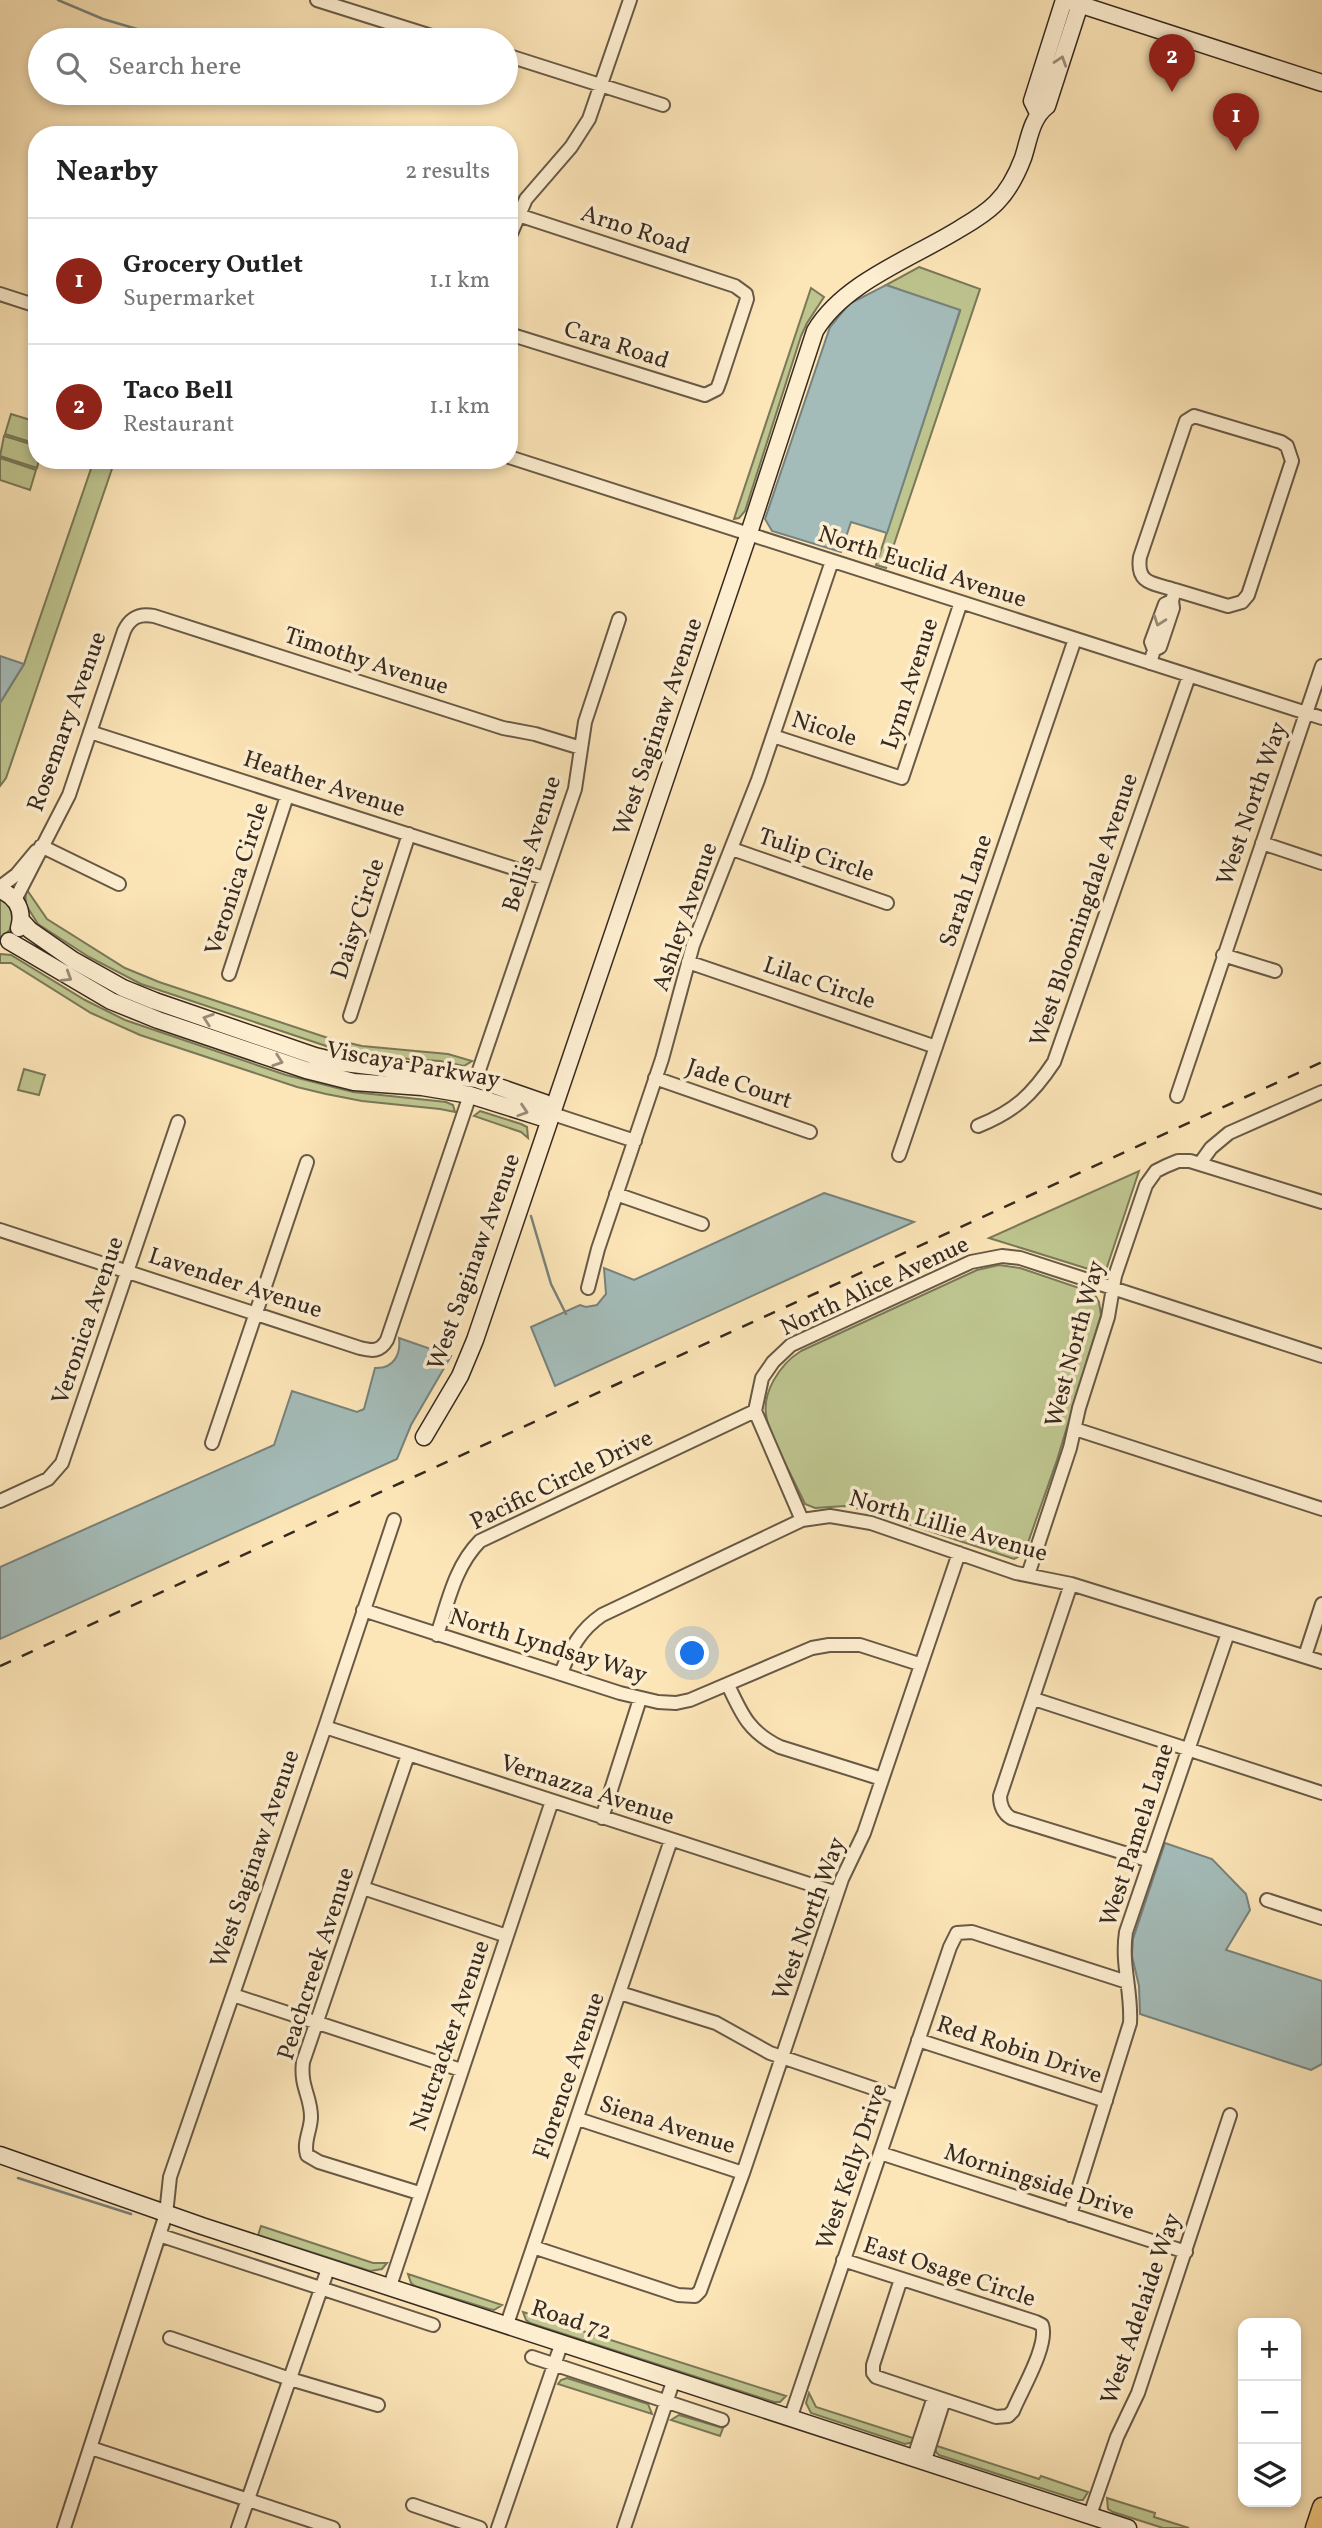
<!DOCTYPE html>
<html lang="en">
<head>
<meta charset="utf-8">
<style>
	body { margin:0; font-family:Vollkorn,serif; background:#f6f6f6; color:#222 }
	.controls { position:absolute; right:21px; bottom:21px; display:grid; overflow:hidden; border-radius:14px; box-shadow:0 4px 10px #0003 }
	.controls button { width:63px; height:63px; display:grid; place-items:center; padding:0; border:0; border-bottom:2px solid #e0e0e0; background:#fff; color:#222; font:35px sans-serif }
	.you { position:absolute; left:693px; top:1654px; width:24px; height:24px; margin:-18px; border:5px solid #fff; border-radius:50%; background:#1a73e8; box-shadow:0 0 0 10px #1a73e833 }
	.badge { display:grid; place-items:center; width:46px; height:46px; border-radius:50%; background:#8f2418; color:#fff; font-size:23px; font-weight:700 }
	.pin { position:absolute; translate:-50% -58px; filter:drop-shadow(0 2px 4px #0008) }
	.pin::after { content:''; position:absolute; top:37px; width:24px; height:21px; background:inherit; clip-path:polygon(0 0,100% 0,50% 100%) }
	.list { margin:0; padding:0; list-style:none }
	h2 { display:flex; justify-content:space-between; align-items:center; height:91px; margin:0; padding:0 28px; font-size:30px }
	h2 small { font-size:23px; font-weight:400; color:#767676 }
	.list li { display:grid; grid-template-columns:46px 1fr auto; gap:21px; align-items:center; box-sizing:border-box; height:126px; padding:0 28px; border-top:2px solid #e0e0e0 }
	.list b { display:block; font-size:26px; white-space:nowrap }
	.list p { margin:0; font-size:23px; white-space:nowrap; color:#767676 }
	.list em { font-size:23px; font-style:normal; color:#767676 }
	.icon { flex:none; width:38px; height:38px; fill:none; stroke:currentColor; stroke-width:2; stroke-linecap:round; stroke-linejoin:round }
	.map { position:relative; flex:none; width:1322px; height:2528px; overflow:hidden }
	.search { position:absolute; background:#fff; box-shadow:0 4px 10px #0003; left:28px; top:28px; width:490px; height:77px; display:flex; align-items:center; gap:18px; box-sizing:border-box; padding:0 24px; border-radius:38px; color:#767676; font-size:26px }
	.panel { position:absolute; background:#fff; box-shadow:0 4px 10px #0003; left:28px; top:126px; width:490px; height:343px; border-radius:28px }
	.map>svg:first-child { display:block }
	.green { fill:#bec58f; stroke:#7a7858; stroke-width:2 }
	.water { fill:#a4bcb9; stroke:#78827c; stroke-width:2 }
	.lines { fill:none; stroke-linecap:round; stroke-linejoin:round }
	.stream { stroke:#78827c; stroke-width:2.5 }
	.street-casing { stroke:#685946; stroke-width:16 }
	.secondary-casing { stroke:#372a20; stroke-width:19 }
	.primary-casing { stroke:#372a20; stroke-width:21 }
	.street { stroke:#fdeed0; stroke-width:12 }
	.secondary { stroke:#fdeed0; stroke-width:16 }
	.primary { stroke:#eec27c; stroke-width:18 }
	.rail { stroke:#372a20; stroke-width:2.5; stroke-dasharray:12 12; stroke-linecap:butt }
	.oneway { stroke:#9a8c78 }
	.labels { text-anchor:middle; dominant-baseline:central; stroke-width:7; stroke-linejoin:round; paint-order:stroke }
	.street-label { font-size:24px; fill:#372a20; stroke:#fdeed0 }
</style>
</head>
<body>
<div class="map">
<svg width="1322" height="2528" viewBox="0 0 1322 2528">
	<rect width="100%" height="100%" fill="#fce5b7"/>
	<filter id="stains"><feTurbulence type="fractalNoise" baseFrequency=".00286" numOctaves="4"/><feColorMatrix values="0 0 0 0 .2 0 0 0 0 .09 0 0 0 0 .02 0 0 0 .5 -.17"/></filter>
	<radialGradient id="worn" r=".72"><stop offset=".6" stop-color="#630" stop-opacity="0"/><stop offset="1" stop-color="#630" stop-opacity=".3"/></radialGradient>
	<path class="green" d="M919 267 980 289 886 568 876 565 960 311 886 285Z
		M811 288 824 297 807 323 801 336 745 511 739 518 734 519Z
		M11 414 37 422V444L5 434Z
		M4 436 37 446V460H39L37 468 0 456Z
		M0 458 36 470 30 490 0 480Z
		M94 460H115L6 778 0 786V703L24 664Z
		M25 887 47 919 125 968 159 982 328 1038 362 1046 448 1054 472 1061 464 1066 440 1061 381 1057 338 1050 141 984 89 957 38 924 26 905Z
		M0 898C17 908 18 928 0 938Z
		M0 954 11 955 85 1000 125 1020 286 1075 353 1092 446 1102 453 1105 455 1112 440 1109 362 1101 326 1094 297 1087 140 1035 91 1013 11 963H0Z
		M24 1069 45 1075 39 1095 18 1090Z
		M480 1111 521 1124 527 1127 528 1138 521 1132 474 1116Z
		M1139 1171 1107 1267 1104 1271 1098 1272 989 1238Z
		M999 1265 1020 1268 1094 1293 1099 1302 1101 1315 1057 1460 1024 1554 1014 1559 866 1510 845 1506 815 1508 805 1504C794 1480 774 1444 767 1420 760 1394 780 1364 801 1351L977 1270Z
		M261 2226 373 2263H387L382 2269 370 2271 258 2235Z
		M408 2274 502 2305 494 2310 489 2309 415 2286 411 2283Z
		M523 2312 786 2396 780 2402H774L530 2323 526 2320Z
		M567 2378 648 2404 652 2414 558 2384 561 2380Z
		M809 2393 816 2407 916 2439 914 2442 905 2444 811 2413 806 2403Z
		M679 2415 723 2428 720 2436 671 2420Z
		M934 2445 1039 2479 1041 2476 1088 2492 1083 2500H1078L939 2455 936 2452Z
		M1107 2498 1155 2513 1154 2517 1189 2528H1163L1113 2512 1108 2509Z"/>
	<path class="water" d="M886 285 960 310 887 533 851 522 841 552 772 531 765 519 830 327 849 304Z
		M0 656 24 664 0 703Z
		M824 1193 914 1222 555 1386 531 1327 580 1305 586 1307 597 1305 606 1294 604 1268 634 1280Z
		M399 1338 451 1356 411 1425 397 1459 0 1639V1567L274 1445 292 1391 357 1412 364 1409 375 1368C394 1369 401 1354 399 1338Z
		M1165 1843 1212 1859 1246 1894 1250 1910 1226 1950 1322 1981V2064L1311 2070 1140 2014 1139 1986 1132 1956 1133 1939Z"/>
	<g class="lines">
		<path class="stream" d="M58 0 103 19 174 40
			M531 1216 551 1284 566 1314
			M18 2178 131 2214"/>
		<defs>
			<path id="street" d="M317 0 444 40
				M506 55 663 105
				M509 212 735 286 746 294 747 299 720 381 717 389 705 395 509 334
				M509 238 526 199 571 147 589 119 630 0
				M0 294 37 306
				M509 457 1322 718
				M1172 601 1175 590C1154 583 1136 585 1140 557L1186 421 1194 416 1281 442 1287 446 1292 461 1248 595 1242 602 1228 606 1175 590
				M1150 663 1154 650 1160 647 1173 608 1172 601 1165 604 1151 642 1154 650
				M90 732 544 878
				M773 736 902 778 961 602
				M1262 843 1322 863
				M41 846 119 884
				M732 849 887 903
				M0 887 16 875 36 851
				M15 900 69 795 124 631C130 618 139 613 154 616L503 728 535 734 581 748
				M1223 955 1275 971
				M688 962 936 1047
				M229 974 287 796
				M350 1016 409 834
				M655 1078 810 1132
				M476 1079 575 789 585 722 619 619
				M1177 1096 1322 666
				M553 1114 635 1141
				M978 1126C1015 1111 1032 1095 1054 1062L1189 676
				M899 1155 1075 639
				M1201 1162 1211 1148 1229 1133 1322 1092
				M616 1194 702 1224
				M0 1230 360 1348C372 1351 380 1352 387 1340L470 1095
				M588 1288 598 1249 662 1059 693 945 758 780 832 561
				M1075 1429 1322 1509
				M212 1443 307 1162
				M0 1501 48 1479 62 1463 178 1122
				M802 1520 755 1411 762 1378 773 1362 791 1345 971 1262 1002 1256 1020 1258 1322 1356
				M1028 1575 1070 1448 1079 1408 1108 1317 1115 1276 1146 1185 1156 1171 1166 1166 1178 1161H1190L1322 1202
				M1071 1584 1000 1796C1000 1806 1003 1813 1011 1818L1150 1861
				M363 1610 620 1693 658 1702 676 1703 690 1700 812 1648 829 1645H860L919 1664
				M437 1635C448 1602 455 1566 480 1541L755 1411
				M1305 1656 1322 1604
				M561 1673C571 1648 580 1630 602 1615L802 1520 830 1516 871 1523 1016 1573 1071 1584 1322 1662
				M728 1685C742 1715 749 1732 780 1747L882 1779
				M1034 1699 1322 1793
				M325 1727 837 1893
				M408 1755 303 2062C300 2087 311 2096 311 2117 311 2130 303 2142 307 2155L319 2162 419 2193
				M602 1818 640 1699
				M363 1888 507 1936
				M1267 1900 1322 1918
				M620 1993 716 2023 770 2053 899 2097
				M233 1995 461 2070
				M918 2040 1106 2101
				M578 2119 743 2173
				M880 2153 1186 2252
				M1070 2215 1130 2023C1132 1992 1121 1964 1126 1932L1228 1633
				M159 2235 433 2325
				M533 2247 678 2295 695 2296 700 2291 743 2173 842 1879 864 1833 959 1553
				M843 2260 1036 2322 1042 2325C1049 2345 1021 2391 1013 2411L1008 2416 996 2417 876 2377 873 2373V2365L901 2279
				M390 2286 552 1801
				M507 2324 671 1840
				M170 2338 290 2379 378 2405
				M532 2357 722 2420
				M791 2416 950 1947 957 1933 972 1932 1127 1982
				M91 2448 333 2528
				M914 2457 934 2397
				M925 2460 944 2400
				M413 2505 480 2528
				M1090 2515 1117 2437 1138 2393 1230 2115
				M64 2528 166 2214 170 2177 325 1727 394 1520
				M238 2528 329 2266
				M498 2528 562 2342
				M624 2528 674 2379"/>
			<path id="secondary" d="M1066 0 1322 83
				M1038 113 1032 101 1064 0
				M0 890C17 897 24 911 19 928
				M21 920 30 930 73 960 123 988 155 1001 315 1056 344 1063 476 1079 545 1103 553 1114
				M9 941 111 1001 158 1020 306 1070 354 1082 422 1087 470 1095 540 1117 553 1114
				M424 1437 460 1376 475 1340 749 533 815 331C844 282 913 258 961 228 973 221 986 213 996 203 1008 191 1017 174 1023 158 1029 140 1031 118 1047 106L1080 4
				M0 2155 202 2226 1128 2528"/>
			<path id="primary" d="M1315 2528 1322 2507"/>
		</defs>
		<use href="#street" class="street-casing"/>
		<use href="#secondary" class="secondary-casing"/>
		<use href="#primary" class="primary-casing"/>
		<use href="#street" class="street"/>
		<use href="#secondary" class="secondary"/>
		<use href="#primary" class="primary"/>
		<path class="rail" d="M0 1666 1322 1062"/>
	</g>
	<defs><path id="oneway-chevron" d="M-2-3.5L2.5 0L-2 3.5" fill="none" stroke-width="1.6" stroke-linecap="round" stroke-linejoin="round" transform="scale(1.75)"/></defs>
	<g class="oneway">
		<use href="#oneway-chevron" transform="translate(1061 61) rotate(-72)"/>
		<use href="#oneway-chevron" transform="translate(1159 621) rotate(110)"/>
		<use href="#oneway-chevron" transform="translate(67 977) rotate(32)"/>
		<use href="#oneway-chevron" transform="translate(208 1019) rotate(-161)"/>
		<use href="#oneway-chevron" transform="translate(278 1061) rotate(19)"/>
		<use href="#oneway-chevron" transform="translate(523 1111) rotate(18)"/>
	</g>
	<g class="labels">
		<g class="street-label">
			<text transform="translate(635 231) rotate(18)">Arno Road</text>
			<text transform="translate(616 346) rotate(18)">Cara Road</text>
			<text transform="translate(922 568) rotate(18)">North Euclid Avenue</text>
			<text transform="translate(366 662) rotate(18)">Timothy Avenue</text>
			<text transform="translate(911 684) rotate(-72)">Lynn Avenue</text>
			<text transform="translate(68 722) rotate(-70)">Rosemary Avenue</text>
			<text transform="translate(659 727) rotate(-71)">West Saginaw Avenue</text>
			<text transform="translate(824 730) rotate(18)">Nicole</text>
			<text transform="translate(324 785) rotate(18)">Heather Avenue</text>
			<text transform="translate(1253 804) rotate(-71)">West North Way</text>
			<text transform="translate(533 844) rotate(-72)">Bellis Avenue</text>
			<text transform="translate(816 856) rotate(19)">Tulip Circle</text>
			<text transform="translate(238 879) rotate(-72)">Veronica Circle</text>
			<text transform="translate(967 891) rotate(-71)">Sarah Lane</text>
			<text transform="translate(1085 910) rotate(-71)">West Bloomingdale Avenue</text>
			<text transform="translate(686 917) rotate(-71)">Ashley Avenue</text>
			<text transform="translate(359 919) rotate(-72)">Daisy Circle</text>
			<text transform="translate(819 984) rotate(19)">Lilac Circle</text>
			<text transform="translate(413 1066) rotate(10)">Viscaya Parkway</text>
			<text transform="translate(739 1085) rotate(19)">Jade Court</text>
			<text transform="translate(475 1262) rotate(-70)">West Saginaw Avenue</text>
			<text transform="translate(235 1284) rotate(18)">Lavender Avenue</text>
			<text transform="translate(875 1287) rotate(-25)">North Alice Avenue</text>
			<text transform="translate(89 1321) rotate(-71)">Veronica Avenue</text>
			<text transform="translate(1076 1344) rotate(-75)">West North Way</text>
			<text transform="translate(562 1481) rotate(-26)">Pacific Circle Drive</text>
			<text transform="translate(948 1527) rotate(16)">North Lillie Avenue</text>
			<text transform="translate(548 1647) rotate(17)">North Lyndsay Way</text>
			<text transform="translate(587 1791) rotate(18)">Vernazza Avenue</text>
			<text transform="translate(1138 1835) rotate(-72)">West Pamela Lane</text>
			<text transform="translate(256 1859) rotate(-71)">West Saginaw Avenue</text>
			<text transform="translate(810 1919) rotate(-70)">West North Way</text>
			<text transform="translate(317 1964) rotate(-72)">Peachcreek Avenue</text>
			<text transform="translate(451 2036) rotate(-71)">Nutcracker Avenue</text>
			<text transform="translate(1019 2051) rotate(18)">Red Robin Drive</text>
			<text transform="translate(570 2076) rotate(-71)">Florence Avenue</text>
			<text transform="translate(667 2126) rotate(18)">Siena Avenue</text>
			<text transform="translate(853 2167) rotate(-71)">West Kelly Drive</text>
			<text transform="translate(1039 2183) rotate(18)">Morningside Drive</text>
			<text transform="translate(949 2273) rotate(18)">East Osage Circle</text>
			<text transform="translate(1142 2309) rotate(-71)">West Adelaide Way</text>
			<text transform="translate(571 2321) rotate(18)">Road 72</text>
		</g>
	</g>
	<rect width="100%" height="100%" filter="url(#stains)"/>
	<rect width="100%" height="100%" fill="url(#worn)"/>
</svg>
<div class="controls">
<button>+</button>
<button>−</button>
<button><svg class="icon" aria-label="layers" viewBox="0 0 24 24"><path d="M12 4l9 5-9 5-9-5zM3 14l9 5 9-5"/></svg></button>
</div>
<div class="you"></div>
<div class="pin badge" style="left:1236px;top:151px">1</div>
<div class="pin badge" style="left:1172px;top:92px">2</div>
<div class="search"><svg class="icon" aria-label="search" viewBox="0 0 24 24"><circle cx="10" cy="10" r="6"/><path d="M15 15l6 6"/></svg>Search here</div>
<section class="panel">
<h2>Nearby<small>2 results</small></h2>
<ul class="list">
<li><span class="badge">1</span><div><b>Grocery Outlet</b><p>Supermarket</p></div><em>1.1 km</em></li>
<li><span class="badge">2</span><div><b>Taco Bell</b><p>Restaurant</p></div><em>1.1 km</em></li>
</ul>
</section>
</div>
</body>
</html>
